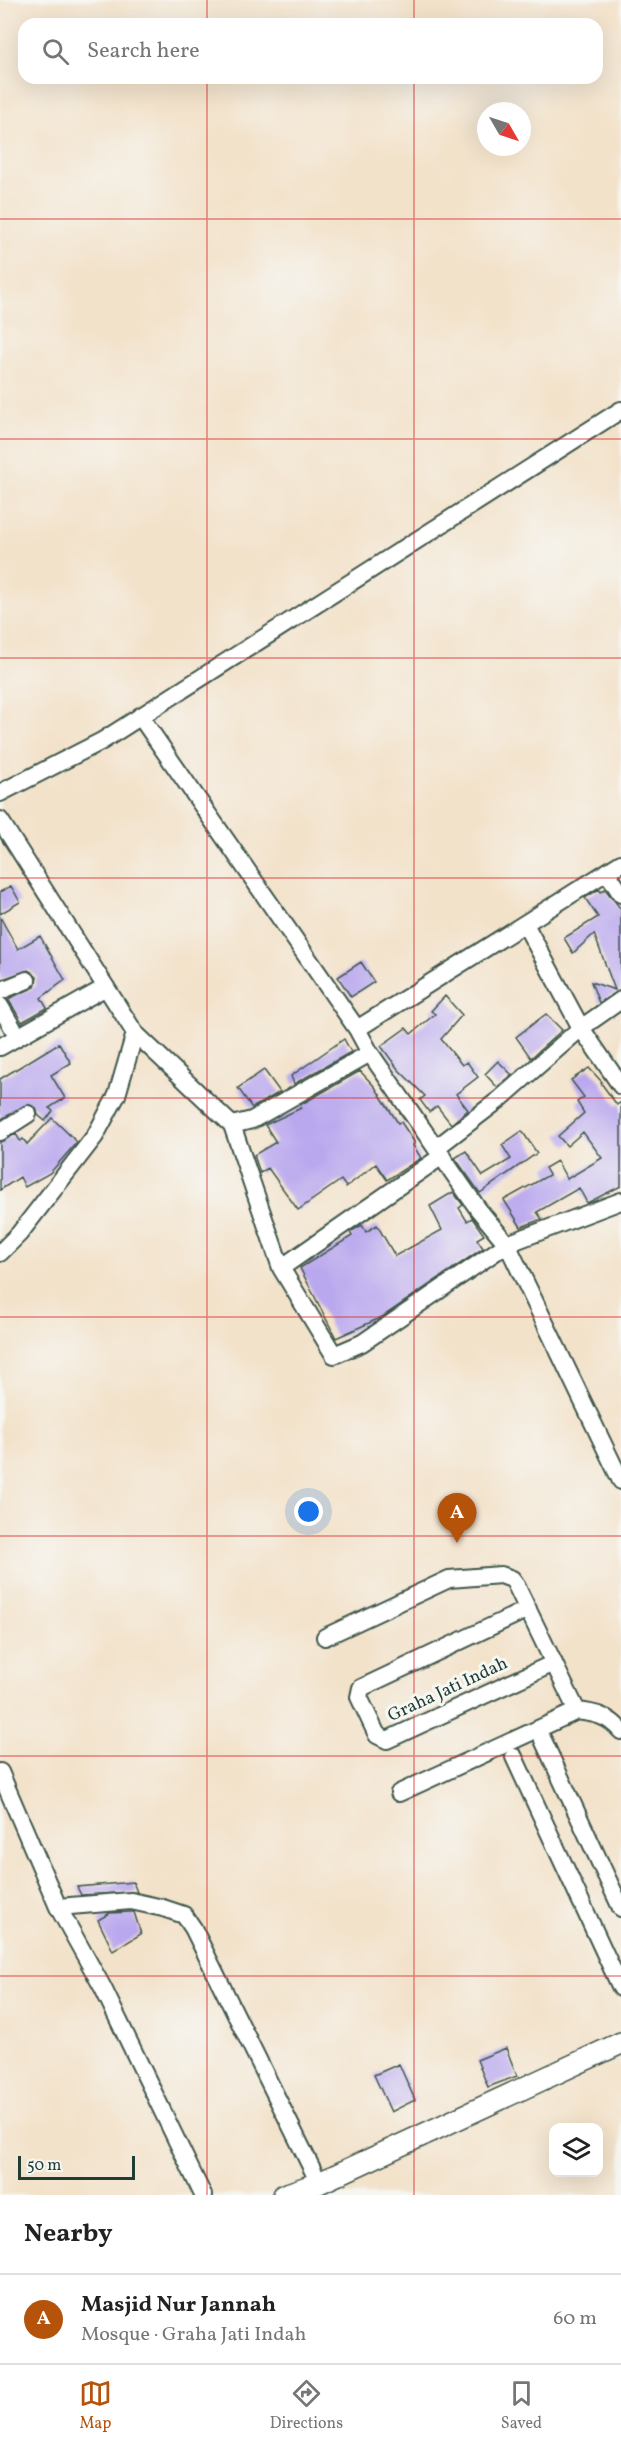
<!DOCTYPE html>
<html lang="en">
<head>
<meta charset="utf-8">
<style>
	body { margin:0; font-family:Vollkorn,serif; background:#f6f6f6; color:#222 }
	.controls { position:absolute; right:18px; bottom:18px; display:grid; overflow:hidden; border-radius:12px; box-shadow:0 6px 24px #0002 }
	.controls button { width:54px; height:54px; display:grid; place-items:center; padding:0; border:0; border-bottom:2px solid #e0e0e0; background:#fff; color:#222; font:30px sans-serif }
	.compass { position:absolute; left:477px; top:102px; width:54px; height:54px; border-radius:50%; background:#fff; box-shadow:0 6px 24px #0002; rotate:129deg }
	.scale { position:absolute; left:18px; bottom:15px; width:117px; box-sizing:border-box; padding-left:6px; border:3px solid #1f3d34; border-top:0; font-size:16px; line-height:21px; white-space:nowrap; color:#1f3d34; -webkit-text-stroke:4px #f6f6f2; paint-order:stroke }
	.you { position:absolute; left:309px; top:1512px; width:21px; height:21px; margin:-15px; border:4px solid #fff; border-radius:50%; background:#1a73e8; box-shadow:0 0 0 9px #1a73e833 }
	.badge { display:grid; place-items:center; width:39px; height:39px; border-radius:50%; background:#b45309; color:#fff; font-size:20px; font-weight:700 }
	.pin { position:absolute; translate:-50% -50px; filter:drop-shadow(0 2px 3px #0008) }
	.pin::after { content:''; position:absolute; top:32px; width:21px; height:18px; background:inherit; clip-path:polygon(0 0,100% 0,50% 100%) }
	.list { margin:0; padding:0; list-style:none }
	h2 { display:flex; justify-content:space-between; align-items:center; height:78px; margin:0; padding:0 24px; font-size:26px }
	h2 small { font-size:20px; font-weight:400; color:#767676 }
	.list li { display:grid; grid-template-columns:39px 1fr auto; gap:18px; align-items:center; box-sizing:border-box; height:90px; padding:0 24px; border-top:2px solid #e0e0e0 }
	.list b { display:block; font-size:22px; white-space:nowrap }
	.list p { margin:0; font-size:20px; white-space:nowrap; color:#767676 }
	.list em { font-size:20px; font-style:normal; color:#767676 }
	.icon { flex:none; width:33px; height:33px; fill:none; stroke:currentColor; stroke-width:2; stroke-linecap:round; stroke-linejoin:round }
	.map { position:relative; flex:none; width:621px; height:2195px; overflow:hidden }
	.search { position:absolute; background:#fff; box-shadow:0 6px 24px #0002; left:18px; right:18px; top:18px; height:66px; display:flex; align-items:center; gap:15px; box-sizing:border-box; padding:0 21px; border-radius:18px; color:#767676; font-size:22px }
	.sheet { height:168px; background:#fff }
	nav { display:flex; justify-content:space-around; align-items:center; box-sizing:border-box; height:84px; border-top:2px solid #e0e0e0; background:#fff; font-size:16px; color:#767676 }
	nav a { display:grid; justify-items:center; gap:3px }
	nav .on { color:#b45309 }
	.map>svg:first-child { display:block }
	.building { fill:#baa8ee }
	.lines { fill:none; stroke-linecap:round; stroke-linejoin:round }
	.minor-casing { stroke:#3f564a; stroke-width:20 }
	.tertiary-casing { stroke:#3f564a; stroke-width:24 }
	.minor { stroke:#fff; stroke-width:16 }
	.tertiary { stroke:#fff; stroke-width:21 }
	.grid { fill:none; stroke:#d62828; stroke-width:1.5; stroke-opacity:0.55 }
	.labels { text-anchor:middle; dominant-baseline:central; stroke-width:6; stroke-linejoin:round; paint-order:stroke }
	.street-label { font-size:18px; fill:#1f3d34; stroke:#f6f6f2 }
</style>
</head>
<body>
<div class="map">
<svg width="621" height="2195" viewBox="0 0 621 2195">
	<rect width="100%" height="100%" fill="#f6f6f2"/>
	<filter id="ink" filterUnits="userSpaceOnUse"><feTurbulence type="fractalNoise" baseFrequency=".0167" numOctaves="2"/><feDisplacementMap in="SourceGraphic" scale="12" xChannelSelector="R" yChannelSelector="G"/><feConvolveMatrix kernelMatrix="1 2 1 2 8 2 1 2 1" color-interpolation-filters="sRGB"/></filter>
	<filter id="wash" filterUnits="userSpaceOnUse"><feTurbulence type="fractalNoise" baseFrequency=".008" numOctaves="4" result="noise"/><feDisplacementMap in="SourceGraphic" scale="24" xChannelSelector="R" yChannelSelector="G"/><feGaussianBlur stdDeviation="1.35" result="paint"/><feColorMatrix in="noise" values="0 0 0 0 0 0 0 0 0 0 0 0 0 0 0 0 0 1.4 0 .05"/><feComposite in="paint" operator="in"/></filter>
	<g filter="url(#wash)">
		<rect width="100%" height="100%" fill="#f3e2ca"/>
		<g id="blocks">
			<path class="building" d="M11 886 20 902 0 914V892Z
				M599 889 601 892 605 889 621 909V990L599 1003 591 982 615 990 594 934 573 953 564 938 598 917 585 898Z
				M0 917 18 949 40 936 65 980 41 998 47 1008 22 1022 8 999 35 987 37 977 28 970 0 980Z
				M361 962 374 982 351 997 338 977Z
				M445 996 462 1015 441 1039 462 1065 467 1062 478 1077 456 1094 468 1110 451 1124 437 1106 429 1112 420 1100 425 1096 398 1069 381 1046 406 1028 411 1034 435 1014 431 1011Z
				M546 1014 562 1030 531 1058 516 1037Z
				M344 1039 351 1052 294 1084 291 1076Z
				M59 1043 71 1063 51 1075 65 1098 49 1108 53 1111 45 1121 38 1115 36 1108 28 1104 0 1120V1079Z
				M498 1061 512 1075 497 1087 485 1074Z
				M589 1068 602 1082 601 1083 617 1105 621 1102V1186L587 1203 579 1188 537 1212 542 1219 521 1227 504 1200 549 1175 545 1168 557 1161 567 1179 602 1158 583 1132 567 1146 558 1136 584 1113 577 1102 584 1097 571 1080Z
				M264 1070 280 1092 252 1108 238 1088Z
				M360 1071 375 1087 398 1123 401 1122 415 1143 413 1145 421 1158 387 1180 376 1164 346 1187 341 1180 298 1210 268 1168 260 1173 254 1155 276 1142 265 1125 301 1108 300 1105Z
				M52 1118 77 1142 50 1173 25 1187 20 1177 0 1190V1142L16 1134 20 1141 23 1139 27 1144Z
				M522 1131 537 1153 480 1193 455 1158 466 1151 483 1176 511 1159 502 1145Z
				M453 1192 463 1205 459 1208 467 1221 472 1218 484 1235 477 1239 483 1248 382 1317 336 1338 300 1268 352 1236 350 1232 362 1225 366 1232 377 1225 395 1256 442 1230 430 1206Z
				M133 1882 137 1892 81 1895 77 1887Z
				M130 1912H134L141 1934 113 1951 98 1920 110 1913Z
				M506 2048 517 2076 488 2087 477 2060Z
				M399 2064 415 2100 391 2112 374 2075Z"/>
		</g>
	</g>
	<g filter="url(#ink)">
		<use href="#blocks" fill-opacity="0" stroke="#3f564a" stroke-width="1.5"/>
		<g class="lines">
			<defs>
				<path id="minor" d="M140 716 357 1029 370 1053 478 1209 507 1244 621 1481
					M0 793 102 741 621 410
					M0 820 135 1033 232 1125 252 1120 370 1053
					M607 872 621 894
					M525 924 581 1028 621 1086
					M0 991 27 980
					M0 1006 18 1037
					M357 1029 621 863
					M0 1047 106 987
					M232 1125 281 1268 334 1355 362 1343 507 1244 621 1201
					M0 1132 28 1114
					M436 1148 500 1099 581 1028 621 1000
					M0 1253 19 1234 95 1136 117 1095 135 1033
					M281 1268 442 1156
					M528 1609 361 1688 359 1697 377 1735 387 1740 554 1663
					M325 1637 449 1579 501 1575 512 1579 515 1583 577 1711
					M543 1740 621 1908
					M514 1757 621 1988
					M0 1772 58 1907 103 1988 203 2195
					M399 1793 577 1711C595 1713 609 1716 621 1731
					M58 1907 131 1901 163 1908 184 1915 193 1928 319 2183"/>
				<path id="tertiary" d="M284 2195 319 2183 621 2043"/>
			</defs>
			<use href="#minor" class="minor-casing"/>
			<use href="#tertiary" class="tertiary-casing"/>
			<use href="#minor" class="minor"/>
			<use href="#tertiary" class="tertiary"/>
		</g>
	</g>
	<path class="grid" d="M207 0V24M414 0V24M207 78V2195M414 78V2195M0 219H621M0 439H621M0 658H621M0 878H621M0 1098H621M0 1317H621M0 1536H621M0 1756H621M0 1976H621"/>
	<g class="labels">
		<g class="street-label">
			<text transform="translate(448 1690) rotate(-25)">Graha Jati Indah</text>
		</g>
	</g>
</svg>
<div class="controls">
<button><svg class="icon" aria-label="layers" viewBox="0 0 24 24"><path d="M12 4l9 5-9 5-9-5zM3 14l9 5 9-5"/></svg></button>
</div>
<svg class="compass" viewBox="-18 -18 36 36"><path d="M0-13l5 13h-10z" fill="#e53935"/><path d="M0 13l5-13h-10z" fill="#767676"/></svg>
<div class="scale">50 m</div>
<div class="you"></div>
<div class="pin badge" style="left:457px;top:1543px">A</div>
<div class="search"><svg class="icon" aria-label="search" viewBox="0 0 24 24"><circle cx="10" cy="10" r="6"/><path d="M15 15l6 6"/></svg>Search here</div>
</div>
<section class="sheet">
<h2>Nearby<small></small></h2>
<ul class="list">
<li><span class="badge">A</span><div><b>Masjid Nur Jannah</b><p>Mosque · Graha Jati Indah</p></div><em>60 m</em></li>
</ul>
</section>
<nav>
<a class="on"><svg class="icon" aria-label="map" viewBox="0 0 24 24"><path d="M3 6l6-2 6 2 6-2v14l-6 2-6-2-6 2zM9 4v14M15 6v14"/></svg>Map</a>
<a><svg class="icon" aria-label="directions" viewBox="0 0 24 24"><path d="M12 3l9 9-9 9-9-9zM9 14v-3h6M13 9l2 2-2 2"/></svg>Directions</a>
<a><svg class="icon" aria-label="saved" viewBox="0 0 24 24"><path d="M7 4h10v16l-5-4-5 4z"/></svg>Saved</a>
</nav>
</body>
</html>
